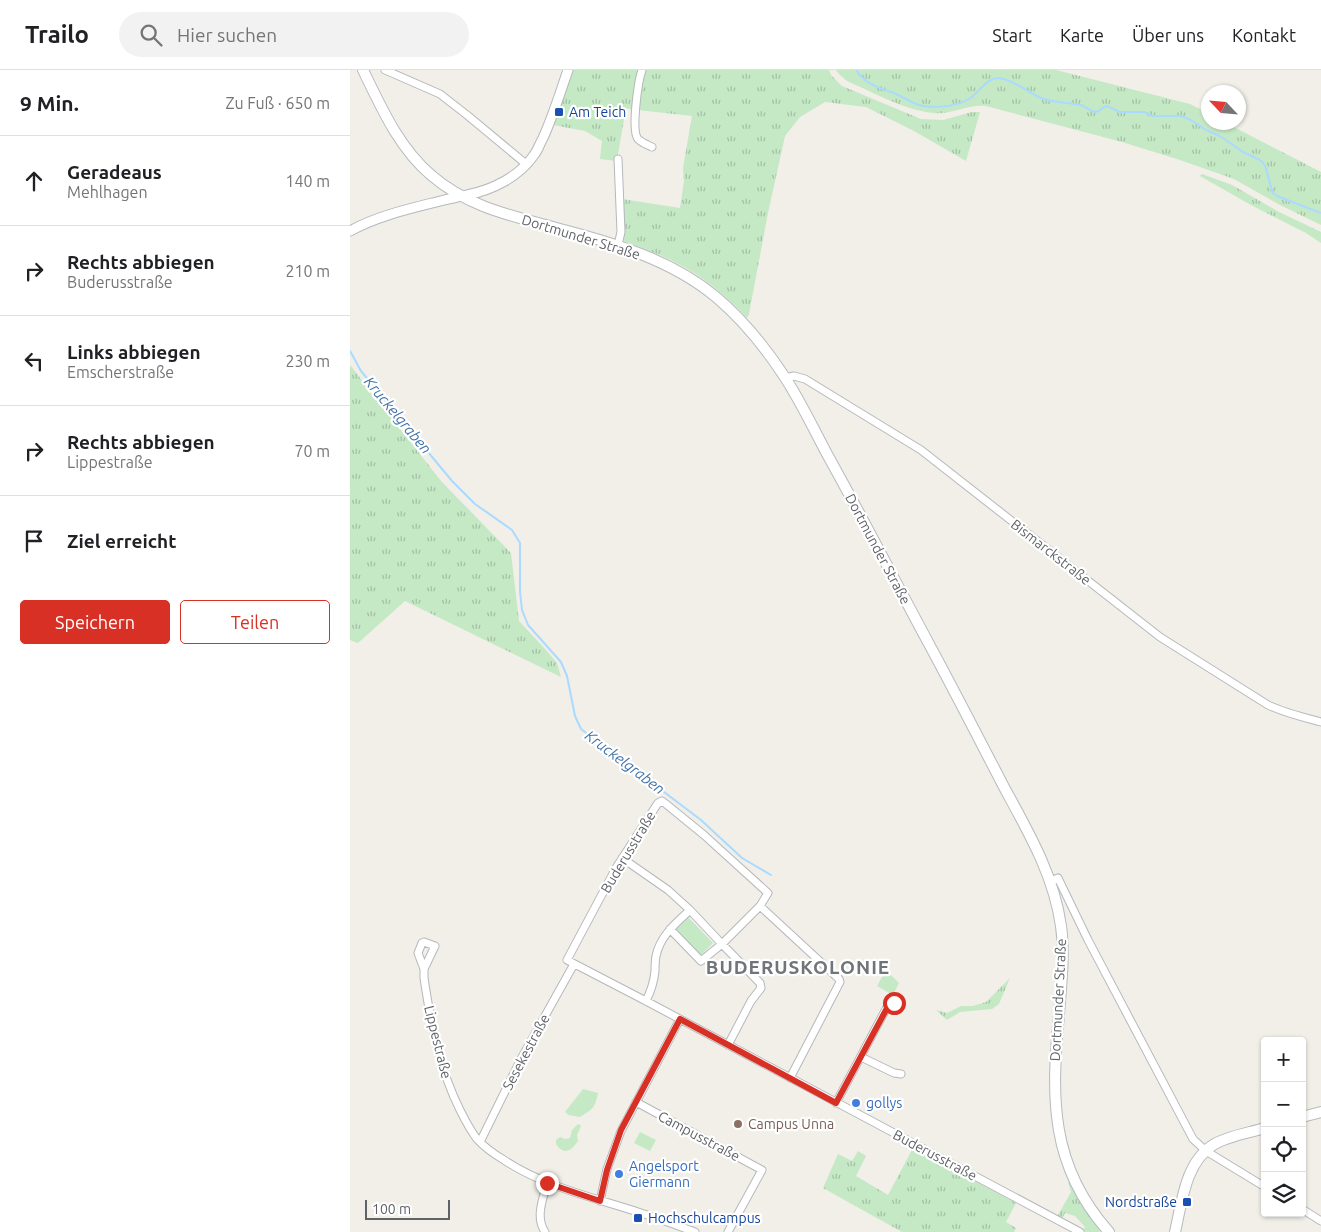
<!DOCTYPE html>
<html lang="de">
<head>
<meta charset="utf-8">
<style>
	body { margin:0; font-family:Ubuntu,sans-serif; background:#f2f2f2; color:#202124 }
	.controls { position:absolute; right:15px; bottom:15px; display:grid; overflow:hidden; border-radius:5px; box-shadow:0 1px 4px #0004 }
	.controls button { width:45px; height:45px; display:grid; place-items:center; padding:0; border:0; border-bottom:1px solid #e0e0e0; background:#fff; color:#202124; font:25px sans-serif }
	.compass { position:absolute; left:851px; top:15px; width:45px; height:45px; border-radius:50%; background:#fff; box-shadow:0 1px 4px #0004; rotate:296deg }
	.scale { position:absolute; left:15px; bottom:12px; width:85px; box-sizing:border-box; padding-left:5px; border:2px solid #5f6368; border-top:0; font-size:14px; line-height:18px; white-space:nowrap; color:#5f6368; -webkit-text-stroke:4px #fff; paint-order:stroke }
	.stop { position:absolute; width:15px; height:15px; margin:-11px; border:4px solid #d93025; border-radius:50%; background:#fff }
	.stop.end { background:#d93025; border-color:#fff; box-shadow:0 1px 5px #0008 }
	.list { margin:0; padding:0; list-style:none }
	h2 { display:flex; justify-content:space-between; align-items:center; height:65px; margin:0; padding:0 20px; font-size:21px }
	h2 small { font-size:16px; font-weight:400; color:#757577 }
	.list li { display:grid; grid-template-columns:32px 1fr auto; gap:15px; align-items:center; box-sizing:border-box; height:90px; padding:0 20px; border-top:1px solid #e0e0e0 }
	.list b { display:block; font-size:19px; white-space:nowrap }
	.list p { margin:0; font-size:16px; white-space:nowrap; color:#757577 }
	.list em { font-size:16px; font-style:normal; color:#757577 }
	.actions { display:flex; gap:10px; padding:15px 20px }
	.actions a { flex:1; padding:11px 0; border:1px solid #d93025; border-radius:5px; text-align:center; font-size:18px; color:#d93025 }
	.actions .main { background:#d93025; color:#fff }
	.icon { flex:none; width:28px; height:28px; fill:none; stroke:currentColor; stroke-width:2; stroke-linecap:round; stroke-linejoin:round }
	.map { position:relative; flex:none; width:971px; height:1162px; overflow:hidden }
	header { display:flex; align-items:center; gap:30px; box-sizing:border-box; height:70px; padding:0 25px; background:#fff; border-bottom:1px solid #e0e0e0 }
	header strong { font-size:24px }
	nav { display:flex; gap:28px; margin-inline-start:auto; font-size:18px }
	.search { width:350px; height:45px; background:#f2f2f2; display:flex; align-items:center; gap:12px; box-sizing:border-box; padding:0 18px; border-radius:28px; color:#757577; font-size:19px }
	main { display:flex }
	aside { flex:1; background:#fff }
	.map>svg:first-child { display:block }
	.grass { fill:url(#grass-tufts) }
	.green { fill:#c5e8c5 }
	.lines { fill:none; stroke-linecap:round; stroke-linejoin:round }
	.stream { stroke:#aadaff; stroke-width:2 }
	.minor-casing { stroke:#b5b8bc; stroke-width:9 }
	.tertiary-casing { stroke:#b5b8bc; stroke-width:11 }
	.secondary-casing { stroke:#b6babf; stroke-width:12 }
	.minor { stroke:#fff; stroke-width:7 }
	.tertiary { stroke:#fff; stroke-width:9 }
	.secondary { stroke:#fff; stroke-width:10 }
	.route { stroke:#d93025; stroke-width:6 }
	.transit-dot { fill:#1a4fb4; stroke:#fff; stroke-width:2 }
	.shop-dot { fill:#3f7fe0; stroke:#fff; stroke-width:2 }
	.education-dot { fill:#8d6e63; stroke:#fff; stroke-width:2 }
	.labels { text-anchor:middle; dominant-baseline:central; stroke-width:4.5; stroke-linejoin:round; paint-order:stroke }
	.transit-label { font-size:14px; fill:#164399; stroke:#fff; text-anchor:start }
	.street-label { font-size:14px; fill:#5f6368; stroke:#fff }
	.shop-label { font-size:14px; fill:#366cbe; stroke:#fff; text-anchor:start }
	.education-label { font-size:14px; fill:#785e54; stroke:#fff; text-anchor:start }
	.water-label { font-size:15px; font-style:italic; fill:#4174aa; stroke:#fff }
	.district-label { font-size:19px; font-weight:bold; letter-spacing:1px; fill:#70757a; stroke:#fff }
</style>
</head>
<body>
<header>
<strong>Trailo</strong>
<div class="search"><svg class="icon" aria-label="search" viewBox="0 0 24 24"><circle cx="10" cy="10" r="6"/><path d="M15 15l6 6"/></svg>Hier suchen</div>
<nav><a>Start</a><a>Karte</a><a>Über uns</a><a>Kontakt</a></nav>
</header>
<main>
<aside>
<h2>9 Min.<small>Zu Fuß · 650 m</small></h2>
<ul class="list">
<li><svg class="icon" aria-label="ahead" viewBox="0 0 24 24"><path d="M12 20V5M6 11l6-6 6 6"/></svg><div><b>Geradeaus</b><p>Mehlhagen</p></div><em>140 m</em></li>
<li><svg class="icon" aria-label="right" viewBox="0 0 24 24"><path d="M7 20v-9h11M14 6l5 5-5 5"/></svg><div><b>Rechts abbiegen</b><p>Buderusstraße</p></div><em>210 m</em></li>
<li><svg class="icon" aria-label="left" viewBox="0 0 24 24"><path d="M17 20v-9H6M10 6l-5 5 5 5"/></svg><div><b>Links abbiegen</b><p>Emscherstraße</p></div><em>230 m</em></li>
<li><svg class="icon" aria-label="right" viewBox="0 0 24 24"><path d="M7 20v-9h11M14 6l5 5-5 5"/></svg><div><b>Rechts abbiegen</b><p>Lippestraße</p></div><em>70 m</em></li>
<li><svg class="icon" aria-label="arrive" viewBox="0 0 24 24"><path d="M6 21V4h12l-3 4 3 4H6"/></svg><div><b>Ziel erreicht</b></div></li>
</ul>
<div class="actions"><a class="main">Speichern</a><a>Teilen</a></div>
</aside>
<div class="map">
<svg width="971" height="1162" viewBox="0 0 971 1162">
	<defs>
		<pattern id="grass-tufts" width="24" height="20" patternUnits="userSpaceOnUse" patternTransform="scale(1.25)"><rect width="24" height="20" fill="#c5e8c5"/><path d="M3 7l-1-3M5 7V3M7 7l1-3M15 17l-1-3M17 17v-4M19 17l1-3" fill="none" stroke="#a3c0a4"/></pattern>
	</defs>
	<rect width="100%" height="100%" fill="#f1efe8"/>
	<path class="grass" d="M223 0H290L284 40 276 38 268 84 266 91 250 89 252 71 235 61 203 55Z
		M294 0H479L481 5 492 16 571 49 593 50 622 42H630L616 91 564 61 516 37 475 32 450 47 435 66 418 143 399 244 397 248C378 228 358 210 334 197 315 186 294 179 274 171L272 129 330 138 334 111 333 98 342 46 288 40Z
		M486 0H706L840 34 858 43V52L876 53 971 102V155L928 134 884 109 830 90 772 72 636 36C618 34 602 45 584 43 557 41 522 22 497 11L489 4Z
		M852 104 882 115 929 142 971 162V173L956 163 901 135 850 106Z
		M0 295 91 411 161 483 169 551 196 580 207 593 211 607 55 531 8 573 0 570Z
		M660 908 649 934 642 939 610 942 597 950 586 940 597 943 611 936H623L636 932Z
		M563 1078 666 1133 656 1152 666 1158 664 1162H552L473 1118 488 1084 502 1091 508 1081 516 1086 506 1106 538 1125Z
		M720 1111 751 1159 749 1162H736L733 1161 735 1157 725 1146 715 1143 712 1149 707 1147 721 1122 718 1112Z"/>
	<path class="green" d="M338 847 363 873 349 887 323 860Z
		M536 900 549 913 543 925 527 916Z
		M233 1019 248 1023C245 1038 243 1039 230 1047L219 1045 215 1042Z
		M228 1054 230 1055 231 1056 227 1065 228 1071C221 1081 214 1086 206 1074V1070L210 1067 215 1069 220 1068 222 1060Z
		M290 1062 306 1070 300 1081 284 1073Z"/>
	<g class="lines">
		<path class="stream" d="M506 0C516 15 528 17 544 23 551 26 557 30 564 33 579 40 605 37 619 29 629 23 637 7 649 8 664 10 677 22 691 28 703 33 718 32 731 35 736 37 740 41 745 42 749 42 751 39 754 37L757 36 770 42H794L802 46H831L841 50 856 60 870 66 893 82 910 90 915 95 921 117 923 123 927 126 971 143
			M0 281 11 301 102 411 125 434 162 460 170 473V522L172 540 178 555 211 592 217 606 225 646 231 659 351 750 392 788 421 805"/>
		<defs>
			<path id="minor" d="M35 0 90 24 117 45 176 94
				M292 0C288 11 281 61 288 69 292 73 298 75 302 77
				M268 175 271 162 268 89
				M435 308 444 306 455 309 571 380 810 567 918 635C935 643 952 647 971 652
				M272 788 318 820 340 840
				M701 811 708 808 738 870 843 1069 856 1081 915 1117
				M410 836 489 909 490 912 440 1008
				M320 859 351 891 372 874 410 913 411 918 401 931 378 975
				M74 899 85 876 74 872 72 873 68 883 74 899V908C81 954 89 998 110 1040 115 1050 120 1060 127 1069 135 1078 144 1084 154 1090 195 1117 242 1127 288 1142 307 1148 326 1155 345 1162
				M296 931C301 921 304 912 305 901 305 896 305 891 306 886 310 866 326 853 340 840L372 874 410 836 418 823 354 765 316 734 312 731 308 733 266 798 217 890 296 931 730 1162
				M511 987 544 1003 551 1004
				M286 1032 412 1100 378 1162
				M486 1033 536 939 543 933
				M130 1072 171 989 224 894
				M250 1131 257 1099 271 1061 330 949
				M952 1139 971 1151
				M195 1162C185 1147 193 1129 197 1113"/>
			<path id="tertiary" d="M0 161C29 145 63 138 94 130 102 128 109 127 117 125 142 120 169 107 184 85 188 80 190 73 193 68 203 46 210 23 218 0"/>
			<path id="secondary" d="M13 0C31 37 49 78 81 105 119 138 163 146 210 159 264 173 322 190 366 227 392 249 415 277 434 306 450 330 463 358 477 384 512 447 545 511 579 574 605 622 630 671 655 719 679 763 704 806 711 856 715 885 711 916 709 945 701 1028 700 1096 759 1162
				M952 1047 971 1042
				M825 1162C832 1132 835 1093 863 1075 877 1066 899 1063 915 1058"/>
		</defs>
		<use href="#minor" class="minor-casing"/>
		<use href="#tertiary" class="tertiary-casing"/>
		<use href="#secondary" class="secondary-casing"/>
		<use href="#minor" class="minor"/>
		<use href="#tertiary" class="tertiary"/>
		<use href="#secondary" class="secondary"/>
	</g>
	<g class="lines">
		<path class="route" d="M197 1113 250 1131 257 1100 271 1060 330 949 486 1033 536 940 544 933"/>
	</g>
	<g class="transit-dot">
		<rect x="204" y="37" width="10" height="10" rx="2.5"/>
		<rect x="832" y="1127" width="10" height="10" rx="2.5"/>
		<rect x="283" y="1143" width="10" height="10" rx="2.5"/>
	</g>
	<g class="shop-dot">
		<circle cx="506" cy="1033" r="5"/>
		<circle cx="269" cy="1104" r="5"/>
	</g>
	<circle class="education-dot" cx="388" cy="1054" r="5"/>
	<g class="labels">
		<g class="transit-label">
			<text x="219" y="42">Am Teich</text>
			<text x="827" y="1132" text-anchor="end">Nordstraße</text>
			<text x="298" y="1148">Hochschulcampus</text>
		</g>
		<g class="street-label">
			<text transform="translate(231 167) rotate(17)">Dortmunder Straße</text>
			<text transform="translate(528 479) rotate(62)">Dortmunder Straße</text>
			<text transform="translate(701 482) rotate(38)">Bismarckstraße</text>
			<text transform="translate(278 782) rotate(-59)">Buderusstraße</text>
			<text transform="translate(708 930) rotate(-87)">Dortmunder Straße</text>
			<text transform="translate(88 972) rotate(76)">Lippestraße</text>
			<text transform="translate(176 982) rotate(-62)">Sesekestraße</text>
			<text transform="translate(349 1066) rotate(28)">Campusstraße</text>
			<text transform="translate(585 1085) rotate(28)">Buderusstraße</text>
		</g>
		<g class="shop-label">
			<text x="516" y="1033">gollys</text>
			<text x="279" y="1096">Angelsport<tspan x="279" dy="16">Giermann</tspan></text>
		</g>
		<g class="education-label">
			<text x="398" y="1054">Campus Unna</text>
		</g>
		<g class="water-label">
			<text transform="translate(48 345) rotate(50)">Kruckelgraben</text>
			<text transform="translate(275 692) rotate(37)">Kruckelgraben</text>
		</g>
		<g class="district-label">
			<text x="448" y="897">BUDERUSKOLONIE</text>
		</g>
	</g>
</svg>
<div class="controls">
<button>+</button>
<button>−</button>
<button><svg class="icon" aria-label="locate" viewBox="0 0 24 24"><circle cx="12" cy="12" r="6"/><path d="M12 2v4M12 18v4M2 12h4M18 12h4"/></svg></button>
<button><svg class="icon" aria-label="layers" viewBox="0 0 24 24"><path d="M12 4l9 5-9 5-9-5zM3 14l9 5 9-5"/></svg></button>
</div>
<svg class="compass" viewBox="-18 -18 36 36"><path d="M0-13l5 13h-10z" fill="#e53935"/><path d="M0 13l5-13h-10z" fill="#757577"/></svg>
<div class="scale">100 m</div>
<div class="stop" style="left:544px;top:933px"></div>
<div class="stop end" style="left:197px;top:1113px"></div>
</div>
</main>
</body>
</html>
